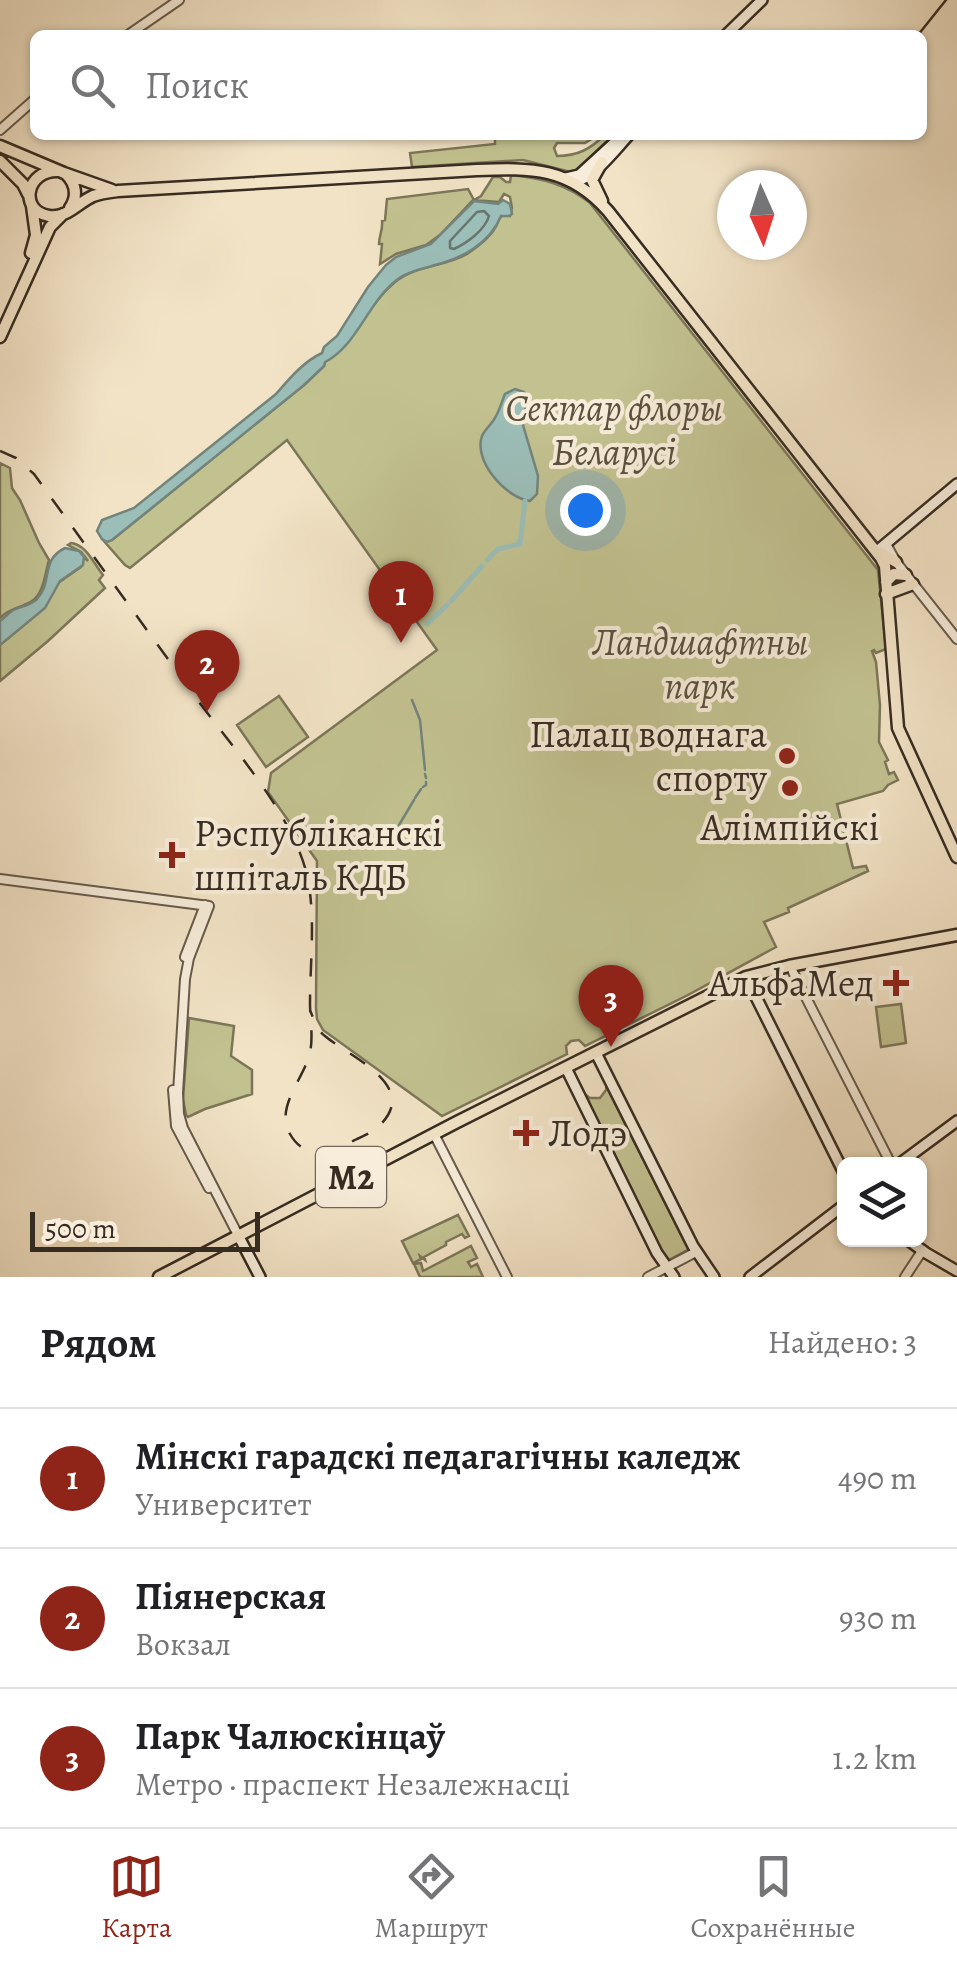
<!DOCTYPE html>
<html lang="ru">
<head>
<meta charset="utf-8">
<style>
	body { margin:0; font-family:Alegreya,serif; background:#f2f2f2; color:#202124 }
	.controls { position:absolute; right:30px; bottom:30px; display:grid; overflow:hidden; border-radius:15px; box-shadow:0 2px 8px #0004 }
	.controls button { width:90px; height:90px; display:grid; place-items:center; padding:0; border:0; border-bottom:2px solid #e0e0e0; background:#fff; color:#202124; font:50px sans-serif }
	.compass { position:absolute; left:717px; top:170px; width:90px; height:90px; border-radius:50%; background:#fff; box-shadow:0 2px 8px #0004; rotate:177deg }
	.scale { position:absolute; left:30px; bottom:25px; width:230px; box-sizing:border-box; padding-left:10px; border:5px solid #372c22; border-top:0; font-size:28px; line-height:35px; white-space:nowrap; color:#372c22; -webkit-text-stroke:8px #f7edda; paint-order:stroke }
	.you { position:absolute; left:585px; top:510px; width:35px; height:35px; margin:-25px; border:8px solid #fff; border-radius:50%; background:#1a73e8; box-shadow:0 0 0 15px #1a73e833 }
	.badge { display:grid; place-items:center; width:65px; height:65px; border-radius:50%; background:#8f2418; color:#fff; font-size:32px; font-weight:700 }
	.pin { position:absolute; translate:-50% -82px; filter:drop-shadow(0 2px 5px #0008) }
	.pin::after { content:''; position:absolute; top:52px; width:35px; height:30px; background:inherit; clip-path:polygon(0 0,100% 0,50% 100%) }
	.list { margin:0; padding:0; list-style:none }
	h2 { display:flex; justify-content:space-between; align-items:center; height:130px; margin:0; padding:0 40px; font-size:42px }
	h2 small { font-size:32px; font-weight:400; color:#757577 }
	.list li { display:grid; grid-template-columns:65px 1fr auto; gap:30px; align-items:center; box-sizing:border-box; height:140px; padding:0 40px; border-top:2px solid #e0e0e0 }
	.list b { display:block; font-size:38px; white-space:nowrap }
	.list p { margin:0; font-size:32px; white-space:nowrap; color:#757577 }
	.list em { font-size:32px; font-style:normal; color:#757577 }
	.icon { flex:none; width:55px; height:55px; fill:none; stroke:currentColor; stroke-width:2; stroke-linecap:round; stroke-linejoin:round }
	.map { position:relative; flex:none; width:957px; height:1277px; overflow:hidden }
	.search { position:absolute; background:#fff; box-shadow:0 2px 8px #0004; left:30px; right:30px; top:30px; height:110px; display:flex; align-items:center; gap:25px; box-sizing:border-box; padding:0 35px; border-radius:15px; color:#757577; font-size:38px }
	.sheet { height:550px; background:#fff }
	nav { display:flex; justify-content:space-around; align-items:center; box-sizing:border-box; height:140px; border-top:2px solid #e0e0e0; background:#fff; font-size:28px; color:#757577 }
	nav a { display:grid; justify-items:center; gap:5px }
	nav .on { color:#8f2418 }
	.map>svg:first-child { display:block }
	.green { fill:#c2c190; stroke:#7c7659; stroke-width:2.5 }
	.water { fill:#9bbeb8; stroke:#73847c; stroke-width:2.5 }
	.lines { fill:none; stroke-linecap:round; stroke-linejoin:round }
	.shore { stroke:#69756d; stroke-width:2.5 }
	.stream { stroke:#73847c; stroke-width:2.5 }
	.canal { stroke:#9bbeb8; stroke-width:5 }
	.tertiary-casing { stroke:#665a4b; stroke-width:12 }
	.secondary-casing { stroke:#372c22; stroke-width:14 }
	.primary-casing { stroke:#372c22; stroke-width:15 }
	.tertiary { stroke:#f7edda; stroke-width:8 }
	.secondary { stroke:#f7edda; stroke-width:9 }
	.primary { stroke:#f2e3c6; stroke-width:10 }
	.tram { stroke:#372c22; stroke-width:2.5 }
	.rail { stroke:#372c22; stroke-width:2.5; stroke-dasharray:18 18; stroke-linecap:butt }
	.poi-dot { fill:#8f2418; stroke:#f7edda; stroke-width:4 }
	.labels { text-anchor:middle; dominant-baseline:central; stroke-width:8; stroke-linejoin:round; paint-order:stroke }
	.shield { fill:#f7edda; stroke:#716659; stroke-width:2.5 }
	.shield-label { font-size:35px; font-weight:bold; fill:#372c22 }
	.park-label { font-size:38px; font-style:italic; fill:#5a513e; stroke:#f7edda }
	.poi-label { font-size:38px; fill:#372c22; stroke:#f7edda; text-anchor:end }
</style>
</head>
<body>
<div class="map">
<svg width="957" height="1277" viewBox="0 0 957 1277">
	<rect width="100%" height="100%" fill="#f2e3c6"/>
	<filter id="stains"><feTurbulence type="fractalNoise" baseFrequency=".002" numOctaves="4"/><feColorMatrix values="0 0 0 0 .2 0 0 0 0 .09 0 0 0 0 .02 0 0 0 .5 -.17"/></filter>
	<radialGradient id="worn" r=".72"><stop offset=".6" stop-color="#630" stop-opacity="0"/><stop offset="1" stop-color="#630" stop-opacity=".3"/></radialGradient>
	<path class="green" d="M495 135H598L585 143H557L554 148 557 156C578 156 590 149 605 135H613L575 173 523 160 412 167 410 153 495 144Z
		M511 175C541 178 566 184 590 203L878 570 886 649 876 653 874 650 872 651 876 662 880 705 879 742 888 760 885 762 889 774 894 772 898 780 888 785 883 791 837 804 853 868 866 866 868 871 788 908 789 912 764 922 776 947 688 995 585 1046 579 1040 571 1041 566 1046 567 1054 442 1116 323 1030 317 1019 316 1008 317 861 268 792 271 773 437 650 287 440 130 568 125 565 103 540H112L304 385 324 366 325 362C355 343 367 305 395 282 415 265 445 267 467 254 476 248 490 237 495 228 498 224 498 218 502 216 505 215 507 216 510 216L512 208 510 197 504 194 499 202 473 200 440 235 426 245 396 254 380 264 382 244H379C379 234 383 232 382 221L385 220 387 199 468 189 474 200 481 196 493 177H500L506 182H510Z
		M0 463 10 468 12 488 20 500 39 543 49 560C45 573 44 593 32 601 21 608 9 608 0 618Z
		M71 543C87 545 93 563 103 575L99 580 105 588 48 641 0 681V645L42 610 58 583 81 567 84 557 88 561 81 552 68 545Z
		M279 696 308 737 266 767 237 725Z
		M901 1004 906 1043 881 1047 876 1007Z
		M189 1018 234 1026 231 1056 252 1070V1094L205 1109 188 1117 186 1115 183 1099Z
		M607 1080 691 1248 669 1260H666L582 1092 590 1098H600L606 1090Z
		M458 1215 469 1236 465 1238 462 1234 446 1242V1245L424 1257 425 1260 420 1256 421 1259 413 1263 402 1241Z
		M471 1246 477 1258 468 1262 471 1267 477 1264 483 1277H420L414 1264 421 1263 423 1271Z"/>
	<path class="water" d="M503 200 510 204 512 214 509 216H501C490 243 463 258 435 265 422 269 408 271 398 279 368 301 358 345 325 362L324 366 304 385 112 540 107 542 102 539 97 531 102 520 134 508 276 394C290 378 303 362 322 353L324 347 337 336 368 287 386 265 396 257 431 244 474 201 498 204Z
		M515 389 524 392 527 396 523 425 538 476 537 494 530 501C506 498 473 461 482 436 485 429 493 423 496 416 500 409 502 401 505 394Z
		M65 548 79 551 84 557 83 565 60 581 45 608 0 645V621C4 618 9 613 13 610 21 606 30 606 37 599 53 582 40 560 65 548Z"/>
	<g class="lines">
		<path class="shore" d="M484 211 489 216C485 230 467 243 454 249L450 248V241L477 212Z"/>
		<path class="stream" d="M412 700 420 720 425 770
			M425 774 426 778
			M423 787 426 785V782
			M415 798 421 789
			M390 840 414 800"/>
		<path class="canal" d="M487 560 498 549 520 544 525 501
			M451 601 482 566
			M427 624 447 605"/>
		<defs>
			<path id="tertiary" d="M128 35 179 0
				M0 130 35 99
				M886 544 896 562 957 639
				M0 879 209 906 189 958 185 979 178 1093 179 1114 183 1128 238 1235
				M185 957 205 905
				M793 972 891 1164
				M173 1090 176 1126 209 1188
				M434 1134 507 1277
				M648 1277 696 1252
				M905 1277 922 1251"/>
			<path id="secondary" d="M726 35 762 0
				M566 178 579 175 615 142
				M575 182C595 177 614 151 629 135
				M877 551 957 484
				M746 977 844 1173
				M596 1053 693 1246 714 1277
				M566 1068 657 1253 674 1277
				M899 1164 957 1121
				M238 1235 260 1277
				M908 1240 926 1253 957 1271
				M750 1277 844 1205"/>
			<path id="primary" d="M0 146 64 173 112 190
				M0 161 23 184 28 194
				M59 171C26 169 18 211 49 216 66 219 79 202 93 196 101 193 110 192 118 191L477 170C532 168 569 167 608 211L881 558 885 566 898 728 957 857
				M66 174C76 184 78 196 70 208
				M602 201 592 180 602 162
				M31 253 36 235 32 206
				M0 337 50 227 63 214
				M878 552 896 562
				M886 582 894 574 906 575
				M886 594 913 584
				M159 1277 457 1122 746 977 789 966 957 935"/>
		</defs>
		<use href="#tertiary" class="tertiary-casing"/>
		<use href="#secondary" class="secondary-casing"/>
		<use href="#primary" class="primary-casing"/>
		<use href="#tertiary" class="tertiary"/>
		<use href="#secondary" class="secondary"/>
		<use href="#primary" class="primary"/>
		<path class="tram" d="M918 35 946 0"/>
		<path class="rail" d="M0 451 16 458 34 474C89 550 144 626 199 702 235 750 293 816 307 875 316 916 310 962 310 1003 310 1020 314 1040 309 1056 302 1081 275 1108 290 1134 306 1163 335 1150 357 1139 366 1135 375 1131 382 1123 418 1084 348 1056 325 1036 317 1030 314 1020 310 1010"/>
	</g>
	<g class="poi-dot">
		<circle cx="787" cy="756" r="10"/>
		<circle cx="790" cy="788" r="10"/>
		<path d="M167 840h10v10h10v10h-10v10h-10v-10h-10v-10h10z"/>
		<path d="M891 968h10v10h10v10h-10v10h-10v-10h-10v-10h10z"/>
		<path d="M521 1118h10v10h10v10h-10v10h-10v-10h-10v-10h10z"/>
	</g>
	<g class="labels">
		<rect class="shield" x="316" y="1147" width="70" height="60" rx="8"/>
		<g class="shield-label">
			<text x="351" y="1177">М2</text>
		</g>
		<g class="park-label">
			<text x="614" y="408">Сектар флоры<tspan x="614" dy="44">Беларусі</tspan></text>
			<text x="700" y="642">Ландшафтны<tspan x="700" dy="44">парк</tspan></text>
		</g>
		<g class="poi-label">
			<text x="767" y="734">Палац воднага<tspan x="767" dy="44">спорту</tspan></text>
			<text x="790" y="827" text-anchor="middle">Алімпійскі</text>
			<text x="194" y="833" text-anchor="start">Рэспубліканскі<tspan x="194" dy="44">шпіталь КДБ</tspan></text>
			<text x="874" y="983">АльфаМед</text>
			<text x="548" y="1133" text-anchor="start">Лодэ</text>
		</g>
	</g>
	<rect width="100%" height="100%" filter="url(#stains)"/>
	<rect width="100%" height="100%" fill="url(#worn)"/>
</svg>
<div class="controls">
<button><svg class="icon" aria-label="layers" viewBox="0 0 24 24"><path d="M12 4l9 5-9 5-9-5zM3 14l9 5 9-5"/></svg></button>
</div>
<svg class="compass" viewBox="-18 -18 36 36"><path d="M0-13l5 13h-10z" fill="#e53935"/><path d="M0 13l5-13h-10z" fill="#757577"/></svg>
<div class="scale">500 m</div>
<div class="you"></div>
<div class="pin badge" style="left:401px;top:643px">1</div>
<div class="pin badge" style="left:207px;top:712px">2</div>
<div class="pin badge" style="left:611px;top:1047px">3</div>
<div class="search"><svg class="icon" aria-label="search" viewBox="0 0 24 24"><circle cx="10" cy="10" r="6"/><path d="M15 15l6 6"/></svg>Поиск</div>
</div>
<section class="sheet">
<h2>Рядом<small>Найдено: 3</small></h2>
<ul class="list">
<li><span class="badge">1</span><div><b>Мінскі гарадскі педагагічны каледж</b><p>Университет</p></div><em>490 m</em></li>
<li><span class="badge">2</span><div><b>Піянерская</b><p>Вокзал</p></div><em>930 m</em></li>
<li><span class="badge">3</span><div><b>Парк Чалюскінцаў</b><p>Метро · праспект Незалежнасці</p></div><em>1.2 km</em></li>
</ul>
</section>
<nav>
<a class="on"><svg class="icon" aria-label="map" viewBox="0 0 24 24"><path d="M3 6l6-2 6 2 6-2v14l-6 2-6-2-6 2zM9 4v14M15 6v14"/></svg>Карта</a>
<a><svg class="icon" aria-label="directions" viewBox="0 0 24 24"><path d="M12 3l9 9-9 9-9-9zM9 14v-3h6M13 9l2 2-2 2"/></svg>Маршрут</a>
<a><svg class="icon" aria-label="saved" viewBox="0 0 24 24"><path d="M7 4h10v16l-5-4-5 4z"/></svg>Сохранённые</a>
</nav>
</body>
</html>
